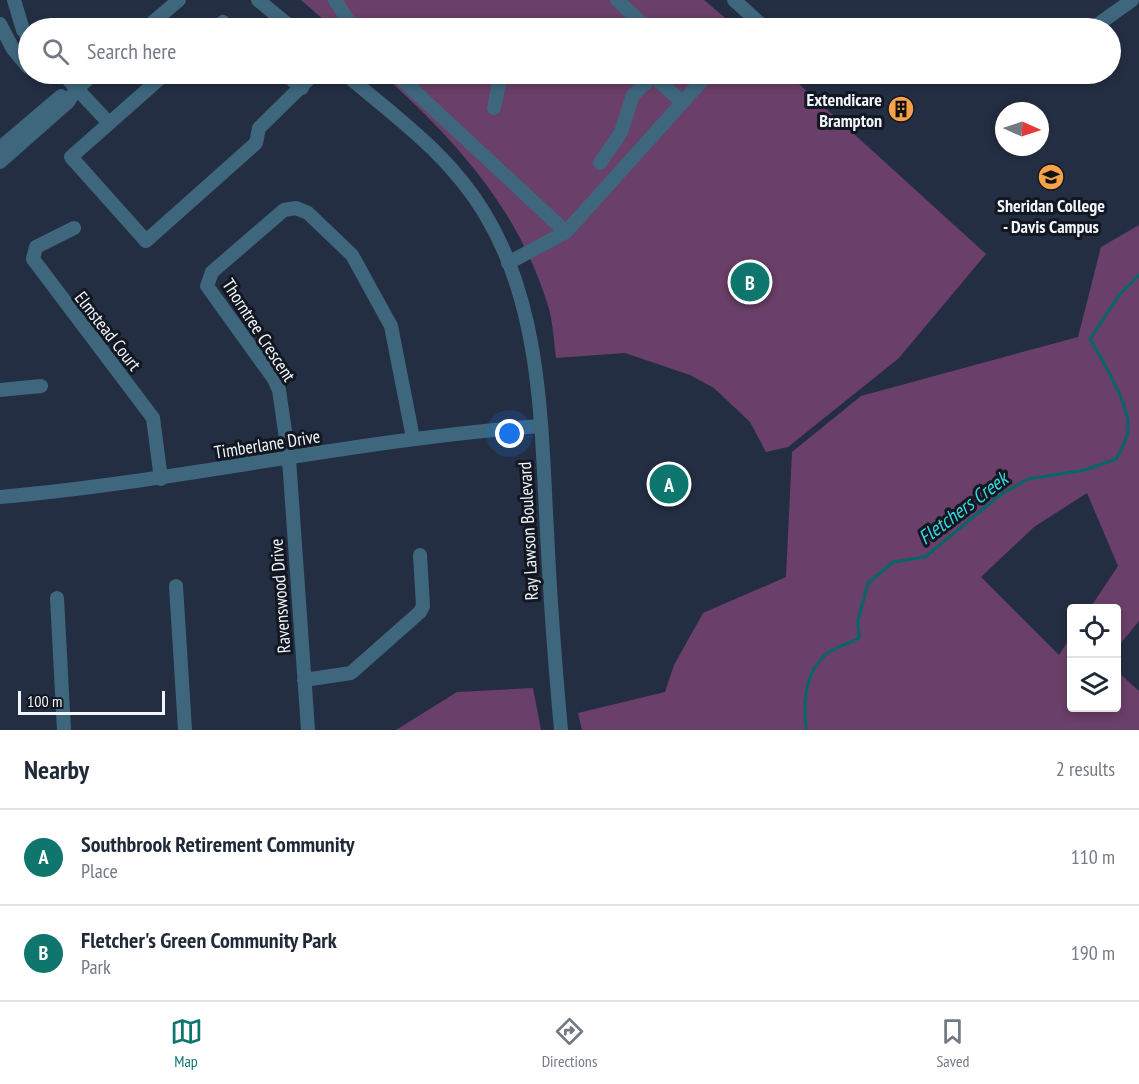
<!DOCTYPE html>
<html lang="en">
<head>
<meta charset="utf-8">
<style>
	body { margin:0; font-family:"PT Sans Narrow",sans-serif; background:#f2f2f3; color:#1f2937 }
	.controls { position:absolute; right:18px; bottom:18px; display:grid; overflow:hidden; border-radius:6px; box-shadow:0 3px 9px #0003 }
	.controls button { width:54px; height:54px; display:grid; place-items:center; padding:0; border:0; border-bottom:2px solid #e0e1e3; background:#fff; color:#1f2937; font:30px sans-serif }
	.compass { position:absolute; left:995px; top:102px; width:54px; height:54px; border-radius:50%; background:#fff; box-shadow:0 3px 9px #0003; rotate:93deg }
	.scale { position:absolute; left:18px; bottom:15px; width:147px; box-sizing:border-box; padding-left:6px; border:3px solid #f1f5fd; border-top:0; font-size:16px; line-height:21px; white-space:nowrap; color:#f1f5fd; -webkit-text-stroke:4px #121720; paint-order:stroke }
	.you { position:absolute; left:510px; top:434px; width:21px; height:21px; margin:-15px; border:4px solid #fff; border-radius:50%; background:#1a73e8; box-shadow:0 0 0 9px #1a73e833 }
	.badge { display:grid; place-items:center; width:39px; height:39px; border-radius:50%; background:#0f766e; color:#fff; font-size:20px; font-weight:700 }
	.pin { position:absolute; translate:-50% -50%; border:3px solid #fff; box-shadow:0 2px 6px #0006 }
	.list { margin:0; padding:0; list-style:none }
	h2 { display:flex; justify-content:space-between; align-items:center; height:78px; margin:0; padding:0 24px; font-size:26px }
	h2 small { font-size:20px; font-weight:400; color:#747a83 }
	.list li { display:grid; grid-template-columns:39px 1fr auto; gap:18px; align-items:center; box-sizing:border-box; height:96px; padding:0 24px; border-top:2px solid #e0e1e3 }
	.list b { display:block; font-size:22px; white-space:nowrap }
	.list p { margin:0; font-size:20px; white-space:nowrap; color:#747a83 }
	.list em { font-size:20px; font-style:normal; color:#747a83 }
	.icon { flex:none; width:33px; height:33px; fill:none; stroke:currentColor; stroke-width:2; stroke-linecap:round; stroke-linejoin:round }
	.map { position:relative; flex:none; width:1139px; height:730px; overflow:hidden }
	.search { position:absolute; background:#fff; box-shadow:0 3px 9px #0003; left:18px; right:18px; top:18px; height:66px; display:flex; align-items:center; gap:15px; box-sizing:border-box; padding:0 21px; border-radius:33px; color:#747a83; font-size:22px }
	.sheet { height:270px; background:#fff }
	nav { display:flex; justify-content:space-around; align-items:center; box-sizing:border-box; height:84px; border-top:2px solid #e0e1e3; background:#fff; font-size:16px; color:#747a83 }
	nav a { display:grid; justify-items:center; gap:3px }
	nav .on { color:#0f766e }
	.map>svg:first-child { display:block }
	.green { fill:#6a3f69 }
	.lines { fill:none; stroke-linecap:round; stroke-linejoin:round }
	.stream { stroke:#05666a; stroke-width:3 }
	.minor { stroke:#3e677d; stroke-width:14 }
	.labels { text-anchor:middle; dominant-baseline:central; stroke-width:6; stroke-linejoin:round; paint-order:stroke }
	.poi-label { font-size:18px; font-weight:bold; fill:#f1f5fd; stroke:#121720; text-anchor:end }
	.street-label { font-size:18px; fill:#f1f5fd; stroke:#121720 }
	.water-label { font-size:20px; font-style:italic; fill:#36d9e1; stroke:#121720 }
</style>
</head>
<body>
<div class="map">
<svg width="1139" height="730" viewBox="0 0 1139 730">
	<rect width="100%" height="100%" fill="#242e43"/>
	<path class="green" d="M301 0H704L737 28H333Z
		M382 74H788L986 254 899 358 788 447 766 452 750 422 714 388 690 375 625 353 556 358C554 342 553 324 549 309 520 211 456 140 382 74Z
		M1139 225V621L1117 648 1116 608H1090L1118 566 1087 493 1034 527 981 577 1059 655 1071 636 1072 708H1116L1117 671 1139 691V730H582L578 713 665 692 674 665 703 613 786 577 792 452 861 396 1078 337 1101 247Z
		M533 688 541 730H396L457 692Z"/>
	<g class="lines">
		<path class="stream" d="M806 730C804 703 803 675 825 655 834 647 849 644 859 638L858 620 868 583 893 562 925 557 1000 495 1028 479 1085 470 1116 459C1122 448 1129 437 1128 424 1128 403 1101 358 1090 339L1120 294 1139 275"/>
		<path class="minor" d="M14 0 23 30 28 36
			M258 0 292 28
			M335 0 353 28
			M617 0 647 28
			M734 0 765 28
			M0 24 13 49 28 67
			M146 28 179 0
			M216 28 223 22 231 28
			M1093 28 1132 0
			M63 74 109 123
			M165 74 71 157 146 241 256 143 259 128 314 74
			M285 74 302 88
			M345 74C396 117 450 155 485 214 542 308 541 425 547 531 550 597 555 664 561 730
			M396 74 566 232
			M651 74 682 102
			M494 108 501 74
			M0 148 61 96
			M0 162 68 102 76 89 94 74
			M600 163 621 132 633 95 653 76
			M74 228 36 247 33 259 153 418 161 479
			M508 263 566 232 708 74
			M0 390 41 386
			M0 497C181 481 359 439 540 426
			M176 586 185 730
			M57 598 64 730
			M304 680 351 673 420 612 423 606 420 555
			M308 730 289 459 279 390 274 379 207 286 212 272 284 210 296 208 308 213 352 255 391 326 413 438"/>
	</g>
	<defs>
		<symbol id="building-disc" viewBox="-11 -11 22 22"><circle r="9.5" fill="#f7a149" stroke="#121720"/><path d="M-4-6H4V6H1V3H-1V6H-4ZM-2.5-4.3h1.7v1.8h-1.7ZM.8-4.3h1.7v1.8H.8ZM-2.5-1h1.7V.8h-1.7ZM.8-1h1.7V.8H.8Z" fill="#111"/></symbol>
		<symbol id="university-disc" viewBox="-11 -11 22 22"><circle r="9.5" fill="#f7a149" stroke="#121720"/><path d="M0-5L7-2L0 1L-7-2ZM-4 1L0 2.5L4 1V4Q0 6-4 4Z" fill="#111"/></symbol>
	</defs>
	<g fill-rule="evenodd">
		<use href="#building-disc" x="886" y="94" width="30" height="30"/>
		<use href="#university-disc" x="1036" y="162" width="30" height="30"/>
	</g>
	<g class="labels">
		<g class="poi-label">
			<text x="882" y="99">Extendicare<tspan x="882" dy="21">Brampton</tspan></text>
			<text x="1051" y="205" text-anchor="middle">Sheridan College<tspan x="1051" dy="21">- Davis Campus</tspan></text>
		</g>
		<g class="street-label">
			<text transform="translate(259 330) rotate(57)">Thorntree Crescent</text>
			<text transform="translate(108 331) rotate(52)">Elmstead Court</text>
			<text transform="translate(267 444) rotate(-9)">Timberlane Drive</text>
			<text transform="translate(528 531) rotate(-93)">Ray Lawson Boulevard</text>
			<text transform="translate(280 596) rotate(-94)">Ravenswood Drive</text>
		</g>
		<g class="water-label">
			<text transform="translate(963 508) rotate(-37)">Fletchers Creek</text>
		</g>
	</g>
</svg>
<div class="controls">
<button><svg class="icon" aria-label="locate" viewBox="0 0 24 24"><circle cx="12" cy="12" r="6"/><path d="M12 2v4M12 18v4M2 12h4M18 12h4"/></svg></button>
<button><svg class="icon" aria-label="layers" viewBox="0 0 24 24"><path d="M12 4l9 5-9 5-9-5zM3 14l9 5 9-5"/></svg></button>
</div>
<svg class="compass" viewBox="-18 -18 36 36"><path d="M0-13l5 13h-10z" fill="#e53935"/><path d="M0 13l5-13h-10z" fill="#747a83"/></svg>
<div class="scale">100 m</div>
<div class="you"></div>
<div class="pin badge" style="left:669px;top:484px">A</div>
<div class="pin badge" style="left:750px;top:282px">B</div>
<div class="search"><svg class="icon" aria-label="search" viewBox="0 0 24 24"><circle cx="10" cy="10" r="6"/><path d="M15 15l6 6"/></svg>Search here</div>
</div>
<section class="sheet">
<h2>Nearby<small>2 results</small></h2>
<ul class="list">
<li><span class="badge">A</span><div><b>Southbrook Retirement Community</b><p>Place</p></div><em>110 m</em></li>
<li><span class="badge">B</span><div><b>Fletcher's Green Community Park</b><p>Park</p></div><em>190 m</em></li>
</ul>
</section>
<nav>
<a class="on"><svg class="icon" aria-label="map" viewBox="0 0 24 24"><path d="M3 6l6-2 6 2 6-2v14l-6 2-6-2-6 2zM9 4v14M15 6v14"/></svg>Map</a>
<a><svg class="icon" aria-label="directions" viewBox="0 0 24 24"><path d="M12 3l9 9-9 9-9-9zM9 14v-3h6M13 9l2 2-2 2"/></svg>Directions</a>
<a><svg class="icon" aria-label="saved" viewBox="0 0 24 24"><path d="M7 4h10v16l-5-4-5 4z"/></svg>Saved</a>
</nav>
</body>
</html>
